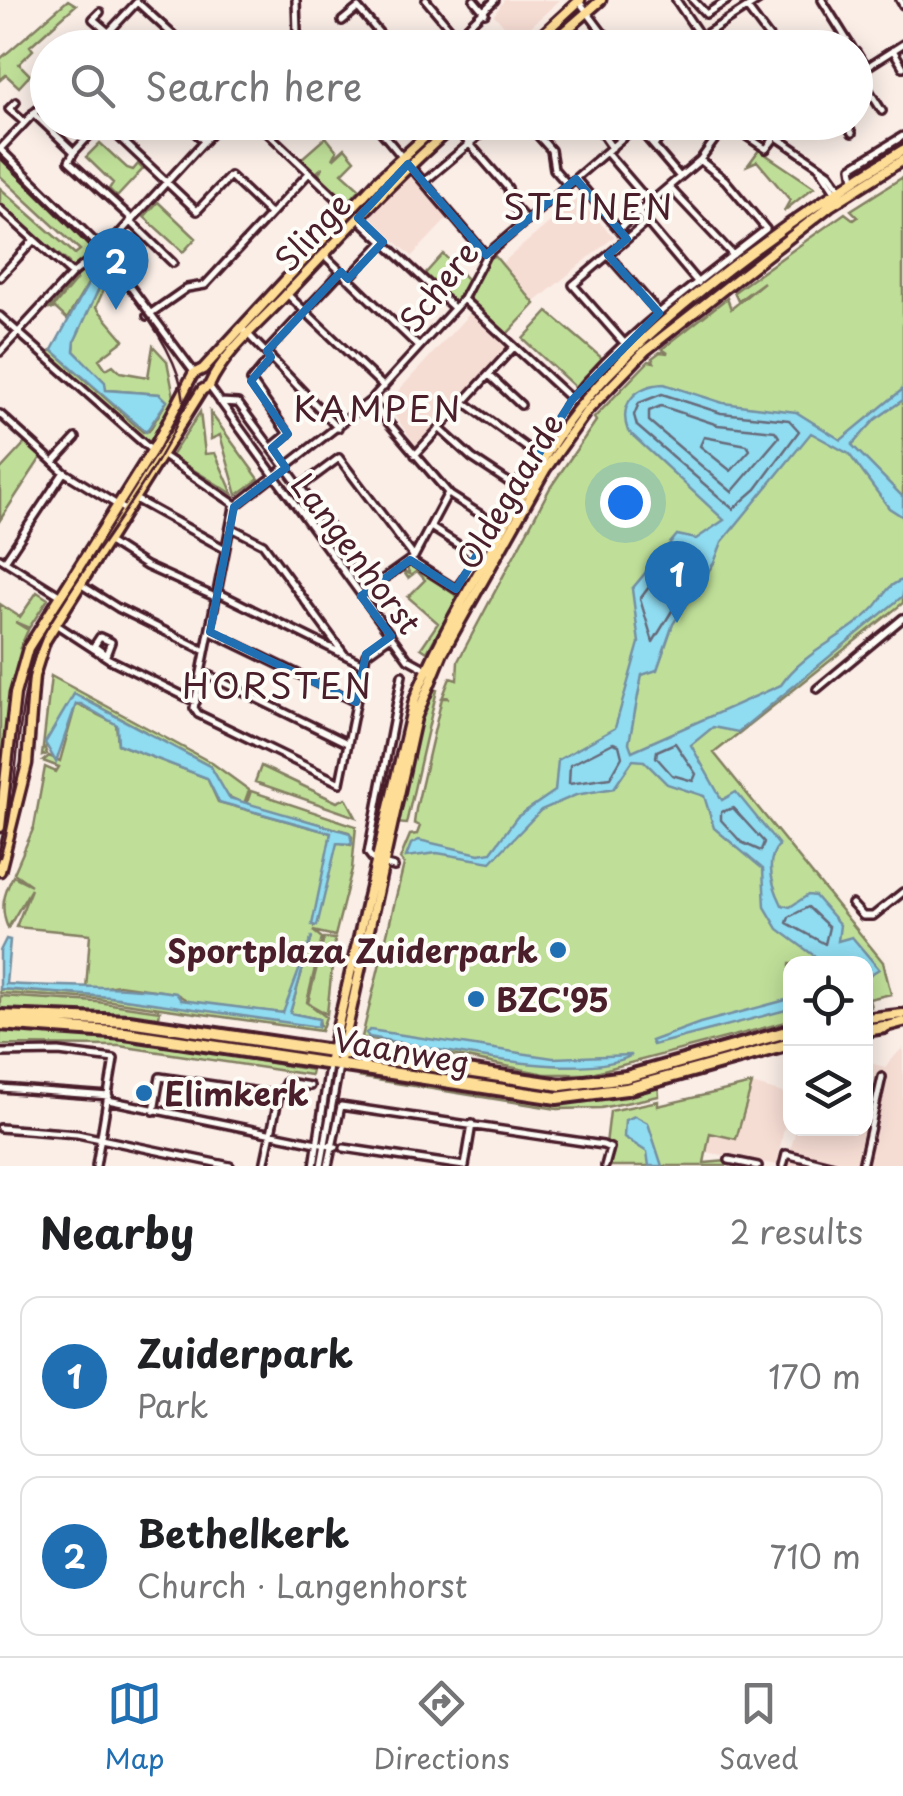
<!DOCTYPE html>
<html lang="en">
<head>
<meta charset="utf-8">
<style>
	body { margin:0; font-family:"Playpen Sans",sans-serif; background:#f2f2f2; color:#202124 }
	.controls { position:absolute; right:30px; bottom:30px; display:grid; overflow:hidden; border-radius:20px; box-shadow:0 5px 25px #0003 }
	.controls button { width:90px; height:90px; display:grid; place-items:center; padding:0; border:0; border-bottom:2px solid #e0e0e0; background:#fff; color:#202124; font:50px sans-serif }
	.you { position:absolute; left:625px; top:502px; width:35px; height:35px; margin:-25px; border:8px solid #fff; border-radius:50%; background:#1a73e8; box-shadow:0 0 0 15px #1a73e833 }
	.badge { display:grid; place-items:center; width:65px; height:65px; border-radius:50%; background:#1f6fb2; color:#fff; font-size:32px; font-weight:700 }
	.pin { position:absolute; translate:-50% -82px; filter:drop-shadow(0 2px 5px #0008) }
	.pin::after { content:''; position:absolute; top:52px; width:35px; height:30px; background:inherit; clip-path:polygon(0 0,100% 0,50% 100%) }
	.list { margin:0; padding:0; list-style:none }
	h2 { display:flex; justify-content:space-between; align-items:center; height:130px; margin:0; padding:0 40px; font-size:42px }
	h2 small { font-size:32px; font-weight:400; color:#757577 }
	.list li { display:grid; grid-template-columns:65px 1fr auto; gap:30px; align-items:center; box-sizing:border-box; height:160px; margin:0 20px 20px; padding:0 20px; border:2px solid #e0e0e0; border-radius:20px }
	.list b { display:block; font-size:38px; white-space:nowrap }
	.list p { margin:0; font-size:32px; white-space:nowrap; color:#757577 }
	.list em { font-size:32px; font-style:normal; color:#757577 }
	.icon { flex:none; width:55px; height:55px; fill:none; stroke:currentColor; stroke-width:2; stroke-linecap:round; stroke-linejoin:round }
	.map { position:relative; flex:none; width:903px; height:1166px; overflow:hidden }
	.search { position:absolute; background:#fff; box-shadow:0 5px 25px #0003; left:30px; right:30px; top:30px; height:110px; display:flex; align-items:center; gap:25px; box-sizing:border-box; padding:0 35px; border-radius:55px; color:#757577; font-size:38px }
	.sheet { height:490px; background:#fff }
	nav { display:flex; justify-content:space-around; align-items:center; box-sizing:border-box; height:140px; border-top:2px solid #e0e0e0; background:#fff; font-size:28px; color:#757577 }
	nav a { display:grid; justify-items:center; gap:5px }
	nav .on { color:#1f6fb2 }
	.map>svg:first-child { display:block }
	.built { fill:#f6ddd4 }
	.green { fill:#bfdf98; stroke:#847f62; stroke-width:2.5 }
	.water { fill:#90dcf1; stroke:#7490a2; stroke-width:2.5 }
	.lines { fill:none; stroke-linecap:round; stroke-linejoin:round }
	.shore { stroke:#666b7a; stroke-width:2.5 }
	.minor-casing { stroke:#4a1f2b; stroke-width:12 }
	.major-casing { stroke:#4a1f2b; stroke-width:15 }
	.highway-casing { stroke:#4a1f2b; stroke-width:18 }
	.minor { stroke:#fdfcf7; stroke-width:5 }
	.major { stroke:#fedd96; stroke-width:8 }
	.highway { stroke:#fedd96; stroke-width:10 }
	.tram { stroke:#4a1f2b; stroke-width:2.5 }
	.marked { fill:none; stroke:#1f6fb2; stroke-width:8; stroke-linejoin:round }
	.poi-dot { fill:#1f6fb2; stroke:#fdfcf7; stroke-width:4 }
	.labels { text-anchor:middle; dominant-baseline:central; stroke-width:8; stroke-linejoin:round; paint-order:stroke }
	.street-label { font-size:32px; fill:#4a1f2b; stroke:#fdfcf7 }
	.poi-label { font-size:32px; font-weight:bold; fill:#4a1f2b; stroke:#fdfcf7; text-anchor:start }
	.neighbourhood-label { font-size:35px; letter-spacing:2.5px; fill:#4a1f2b; stroke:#fdfcf7 }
</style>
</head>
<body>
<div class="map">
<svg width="903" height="1166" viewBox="0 0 903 1166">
	<rect width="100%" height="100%" fill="#faeee7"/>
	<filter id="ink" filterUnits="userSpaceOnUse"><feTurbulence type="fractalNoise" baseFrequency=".01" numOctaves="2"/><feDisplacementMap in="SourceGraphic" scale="20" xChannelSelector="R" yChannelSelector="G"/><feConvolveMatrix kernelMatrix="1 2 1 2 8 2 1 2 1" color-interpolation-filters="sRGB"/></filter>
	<g filter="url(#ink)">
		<path class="built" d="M504 0H560L517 39 494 15Z
			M409 171 448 218 412 256 366 216Z
			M577 199 614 237 535 302 520 284 506 286 503 279 511 273 502 263Z
			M470 313 509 349 418 448 386 404Z
			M903 1047V1166H786L796 1129 866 1128V1062L885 1067Z
			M752 1084 790 1095 777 1165 706 1152 710 1132 737 1138Z"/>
		<path class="green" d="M68 0 76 5 30 46 33 50 19 64 30 75 19 87 6 75 0 80V59Z
			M326 137 337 151 333 159 345 148 355 160 342 173 360 189 348 202 318 174 323 167 316 173 301 159Z
			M100 143 127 168 133 170 138 164 143 169 117 197 109 189 113 183 86 157Z
			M759 150 814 187 784 211 790 200 757 161 748 165Z
			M0 157 90 247V253L70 270 69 263 0 207V188L75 254 80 250 0 176Z
			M903 177V603L714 753 883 962 891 994 869 999 871 1007 866 1008V964H790V1021L588 1074H545L362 1037 404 864 400 859 410 835 417 834 420 826 414 823 416 809 442 698H449L443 696 450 678 457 680 458 661 550 488 596 421 594 418 649 361 654 362 652 358 660 352 668 353 662 349 727 298 731 309 764 282 738 301 734 292 845 213 854 220 858 217 851 210Z
			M158 202 196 238 183 252 144 217Z
			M443 254 469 281 454 302 425 274Z
			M494 255 535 304 507 334 469 299 485 261Z
			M93 262 107 282 96 307 124 340 99 359 106 369 113 365 120 372 148 377 153 346 167 361 175 402 149 443 46 355 52 350 143 432 149 431 167 401 159 394 106 390 104 382 74 351 75 340 100 286 98 278 92 277 67 319 55 308 51 310 77 279 49 309 46 305Z
			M548 312 603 359 576 388 523 339Z
			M200 412 205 454 215 453 233 494 171 456Z
			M210 412 259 479 237 495 220 435 211 439Z
			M26 442 42 456 0 520V470Z
			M411 564 458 597 427 652 421 648 438 623 408 597 425 580 417 571 408 578 403 571 410 574 407 568Z
			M37 592 48 599 29 628 15 622 28 630 20 648H26L12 687 6 754H0V604L20 617Z
			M51 676 212 763 249 790 244 804 223 794 211 767 75 694 45 749 47 754 42 756Z
			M430 687 437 690 406 824 395 823Z
			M76 704 116 724 118 744 207 778 218 802 331 833 314 928 337 842 351 845 352 837 349 832 246 805 251 791 356 826 352 869 335 936 313 931 322 938 307 1002 326 1017 321 1031 97 999 0 993V989L111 997 320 1025 319 1019 290 1013 312 937 286 1011 281 1013 190 1002 175 993 119 985 86 990 90 934 16 927 31 889 8 928C0 909 3 895 13 876L31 885 14 873 34 827 45 767 56 772 59 767 43 761 49 756 60 761Z
			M261 766 337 802 346 798 356 817 255 782Z
			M324 938 335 939 327 1014 308 1003Z
			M0 996 97 1002 160 1011 159 1017 0 1010Z
			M0 1031 124 1038 312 1070 311 1075 119 1046 0 1045Z
			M358 1077 553 1101 604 1097 658 1084 659 1096 601 1108 557 1109Z
			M752 1084 736 1139 710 1133 704 1163 728 1161 726 1166H610L613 1147 606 1144 610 1111 658 1101V1106Z"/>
		<path class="water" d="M92 277 98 278 100 286 75 340 74 351 105 382 106 390 160 394 167 401 146 432 52 350Z
			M664 384 723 403 796 412 841 440 903 389V400L876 419 852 445 903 497V517L889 508 849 454 811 433 722 542 714 563 673 624 657 670 642 675 629 743 632 751 781 685C805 650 847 637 875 607 885 596 886 585 903 580V596L738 732 713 727 691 745 722 800 736 792 779 845C764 861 773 887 782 905L790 907 808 895 815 896 840 925 838 941 852 937 879 969 868 976 866 964 824 963 778 929 765 907 763 869 714 828 704 796 667 784 644 761 633 760 614 788 576 795 541 810 491 862 437 853 406 857 411 844 419 840 479 854 491 852 517 817 555 791 558 760 615 728 639 643 632 589 677 535 696 539 724 520 628 431C618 404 636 385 664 384Z
			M74 694 211 767 229 798 350 833 352 844 337 843 317 926 312 925 331 833 219 802 207 778 118 744 117 725 81 704H76L56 762 45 743Z
			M312 936 290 1013 319 1019 318 1027 111 997 0 989V951L6 939 10 940 6 984C66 988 117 984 176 993L181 1000 283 1013Z
			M790 999V1009L653 1045 651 1041 700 1023Z
			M370 1030 553 1058 632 1055C582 1084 429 1047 369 1037L366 1033Z
			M635 1116 648 1123 662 1166H649L647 1152 624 1137 625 1120Z"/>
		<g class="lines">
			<path class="shore" d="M662 394 721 413 789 420 799 431 756 489 733 509 637 426 634 415 639 403Z
				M661 406 718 425 775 431 779 437 732 492 649 421V411Z
				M704 437 747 445 750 450 731 471 700 446Z
				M655 579 664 589 681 596 653 642 640 599Z
				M613 743 619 745 622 757 610 778 569 784 570 765Z
				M675 743 696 774 693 781 672 775 656 757 657 751Z
				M733 808 764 842 761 851 741 842 721 820V812Z
				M808 907 829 927 825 944 787 923 789 917Z"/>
			<defs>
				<path id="minor" d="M296 0 297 33 309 48
					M426 0 457 37
					M474 0 485 13
					M578 0 602 32 624 48
					M676 0 701 37
					M693 0 706 14 728 0
					M822 0 852 48
					M900 0 903 5
					M137 2 187 48
					M747 8 777 48
					M100 12 93 19 108 32
					M342 21 358 8 392 48
					M94 48 137 2
					M291 48 300 38
					M445 48 495 0
					M584 48 602 32
					M694 48 701 37 759 0
					M893 50 903 67
					M856 52 865 67
					M858 73 882 111
					M856 74 903 44
					M48 98 0 149 103 250 194 372
					M16 102 9 109 24 122
					M33 113 74 152
					M103 122 197 211 230 176 270 214
					M184 122 204 141
					M256 122 350 211
					M373 122 403 158
					M526 122 551 150 554 169 568 185
					M594 122 612 148
					M633 122 680 177
					M755 122 829 173 842 191
					M845 122 852 133
					M727 123 766 149 787 122
					M454 126 508 188 511 203 527 221
					M654 146 671 122
					M74 152 69 161 132 219
					M74 152 102 122
					M607 153 650 203
					M410 166 486 255
					M821 170 837 194
					M576 179 627 239
					M854 179 852 167 903 136
					M424 182 495 122
					M669 187 733 255
					M0 209 72 274
					M639 213 698 283
					M358 218 454 308
					M130 221 173 263
					M619 229 700 160 727 123
					M324 255 419 347
					M608 255 659 313
					M0 277 34 240
					M348 279 383 242
					M287 294 384 387
					M464 300 572 400
					M0 316 151 450
					M147 316 187 288 205 285 309 173
					M241 327 338 428
					M625 344 573 285 647 222
					M268 350 341 272
					M0 352 72 274 107 247 222 122
					M271 357 251 381 288 434 272 447
					M489 375 521 405
					M209 386 408 659 430 671
					M370 401 450 495 494 523
					M220 402 238 403 374 587
					M464 402 534 453
					M0 414 64 472 127 511
					M440 429 472 458 513 485
					M415 455 513 348
					M163 456 236 505
					M54 462 76 438
					M300 487 339 458 414 557
					M135 499 225 549
					M230 527 263 544 344 654
					M432 528 476 556
					M107 541 146 566 215 597
					M0 558 61 596
					M410 560 456 589C500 531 524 459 571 400 626 332 699 282 766 229L725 180 700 160
					M5 561 64 472
					M80 584 118 608 205 651
					M217 592 363 664
					M362 594 414 557 448 493
					M57 625 109 659 196 702
					M211 632 356 702
					M391 636 366 654 340 783 198 714 194 708 234 507 370 401 463 299 486 255 641 122
					M100 637 111 642 106 655 94 646Z
					M202 672 347 743
					M817 689 903 618
					M394 867 375 862 368 853 402 675
					M852 904 863 916H873L903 892
					M0 1053 59 1052 114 1059 96 1166
					M0 1088 109 1096
					M108 1100 336 1147
					M154 1111 160 1077 279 1095 286 1082 310 1086
					M0 1128 77 1134 230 1166
					M344 1148 464 1166
					M729 1160 758 1166
					M264 1166 279 1095
					M314 1166 329 1066
					M321 1166 339 1066
					M328 1166 341 1106 603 1145 610 1148 605 1166
					M465 1166 472 1124
					M783 1166 786 1154 834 1166
					M862 1166 882 1077"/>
				<path id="major" d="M528 48 580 0
					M546 48 601 0
					M0 827 15 694 28 648 155 446 193 374 203 369 378 180 441 122
					M0 871 27 764 34 676 45 641 202 390 209 386C223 354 258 324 283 298 340 238 395 176 458 122
					M866 1018 903 1014
					M884 1027 903 1022
					M329 1063 414 701C433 651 460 605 486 559 515 507 541 456 577 410 654 314 798 214 903 150
					M339 1065 416 718 443 652 545 470 587 411 646 350 830 206 903 160"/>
				<path id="highway" d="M0 1016 129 1021 561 1085 626 1077 790 1031
					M0 1024 125 1033 557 1098 626 1089 790 1044
					M866 1030 884 1027"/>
			</defs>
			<use href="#minor" class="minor-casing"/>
			<use href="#major" class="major-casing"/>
			<use href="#highway" class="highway-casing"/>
			<use href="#minor" class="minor"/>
			<use href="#major" class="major"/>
			<use href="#highway" class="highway"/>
			<path class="tram" d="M0 158C57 214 176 320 184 401 180 444 76 576 49 624 10 693 24 782 0 857"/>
		</g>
	</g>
	<path class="marked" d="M408 164 486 255 576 179 627 239 608 255 659 313 572 400 456 589 410 560 361 596 391 636 366 654 356 702 210 632 234 507 286 468 272 448 288 434 251 381 271 357 267 351 341 272 348 279 383 242 358 218Z"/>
	<g class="poi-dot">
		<circle cx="558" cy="950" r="10"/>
		<circle cx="476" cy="999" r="10"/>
		<circle cx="144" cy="1093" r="10"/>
	</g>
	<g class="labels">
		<g class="street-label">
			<text transform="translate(312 231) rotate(-47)">Slinge</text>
			<text transform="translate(438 286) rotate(-52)">Schere</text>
			<text transform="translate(509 491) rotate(-59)">Oldegaarde</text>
			<text transform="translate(357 553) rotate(53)">Langenhorst</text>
			<text transform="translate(402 1050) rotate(10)">Vaanweg</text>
		</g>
		<g class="poi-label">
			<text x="538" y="950" text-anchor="end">Sportplaza Zuiderpark</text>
			<text x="496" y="999">BZC'95</text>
			<text x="164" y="1093">Elimkerk</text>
		</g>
		<g class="neighbourhood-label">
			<text x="589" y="205">STEINEN</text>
			<text x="378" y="407">KAMPEN</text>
			<text x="278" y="684">HORSTEN</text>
		</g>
	</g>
</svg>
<div class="controls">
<button><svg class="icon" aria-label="locate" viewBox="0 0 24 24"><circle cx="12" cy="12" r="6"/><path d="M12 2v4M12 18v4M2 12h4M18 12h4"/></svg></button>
<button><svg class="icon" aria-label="layers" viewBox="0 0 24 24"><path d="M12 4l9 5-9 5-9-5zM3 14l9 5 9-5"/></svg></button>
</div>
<div class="you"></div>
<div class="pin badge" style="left:677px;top:623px">1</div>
<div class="pin badge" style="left:116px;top:310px">2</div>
<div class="search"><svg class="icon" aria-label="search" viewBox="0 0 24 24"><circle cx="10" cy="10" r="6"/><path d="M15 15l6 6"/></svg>Search here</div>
</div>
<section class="sheet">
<h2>Nearby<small>2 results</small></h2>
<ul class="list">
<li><span class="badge">1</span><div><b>Zuiderpark</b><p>Park</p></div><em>170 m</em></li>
<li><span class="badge">2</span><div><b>Bethelkerk</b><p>Church · Langenhorst</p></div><em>710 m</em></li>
</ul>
</section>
<nav>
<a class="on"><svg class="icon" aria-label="map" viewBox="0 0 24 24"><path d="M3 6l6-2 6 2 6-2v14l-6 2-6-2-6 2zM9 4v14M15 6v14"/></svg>Map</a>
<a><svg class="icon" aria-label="directions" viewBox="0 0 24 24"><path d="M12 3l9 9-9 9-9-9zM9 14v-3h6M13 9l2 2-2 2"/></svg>Directions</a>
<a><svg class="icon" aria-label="saved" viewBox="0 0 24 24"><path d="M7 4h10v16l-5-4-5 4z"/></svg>Saved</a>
</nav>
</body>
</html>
